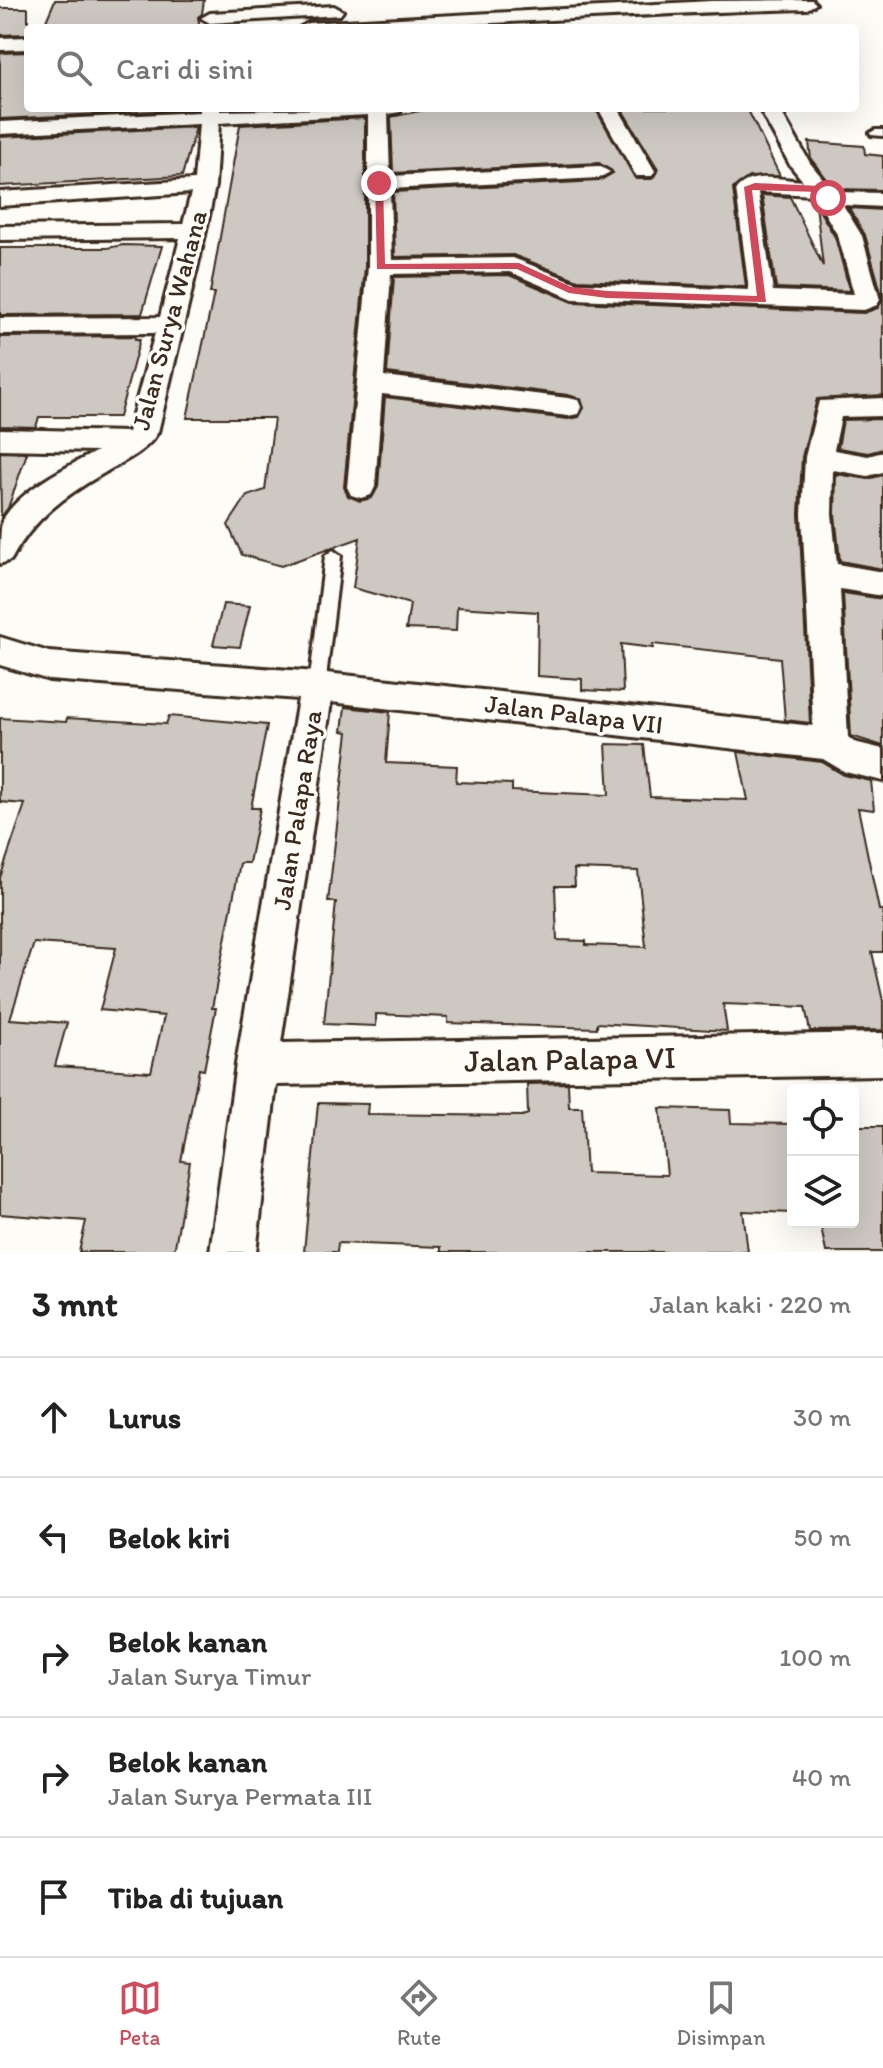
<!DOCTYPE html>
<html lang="id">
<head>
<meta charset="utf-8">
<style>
	body { margin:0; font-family:Itim,sans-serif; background:#f6f6f6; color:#222 }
	.controls { position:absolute; right:24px; bottom:24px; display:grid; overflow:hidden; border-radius:8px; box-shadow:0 8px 32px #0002 }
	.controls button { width:72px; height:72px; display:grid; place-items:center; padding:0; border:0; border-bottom:2px solid #e0e0e0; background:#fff; color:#222; font:40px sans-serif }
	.stop { position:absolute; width:24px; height:24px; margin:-18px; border:6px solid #d1495b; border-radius:50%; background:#fff }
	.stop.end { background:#d1495b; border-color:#fff; box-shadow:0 2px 8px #0008 }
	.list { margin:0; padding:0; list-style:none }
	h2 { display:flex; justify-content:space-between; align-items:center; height:104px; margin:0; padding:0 32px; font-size:34px }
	h2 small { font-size:26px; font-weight:400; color:#767676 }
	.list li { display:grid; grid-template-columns:52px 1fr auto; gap:24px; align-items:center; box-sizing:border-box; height:120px; padding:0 32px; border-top:2px solid #e0e0e0 }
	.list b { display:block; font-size:30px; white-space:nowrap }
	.list p { margin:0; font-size:26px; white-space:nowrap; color:#767676 }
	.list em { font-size:26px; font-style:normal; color:#767676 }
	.icon { flex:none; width:44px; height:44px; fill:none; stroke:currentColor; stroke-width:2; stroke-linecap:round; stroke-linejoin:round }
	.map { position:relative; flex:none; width:883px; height:1252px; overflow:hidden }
	.search { position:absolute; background:#fff; box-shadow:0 8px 32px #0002; left:24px; right:24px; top:24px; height:88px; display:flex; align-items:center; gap:20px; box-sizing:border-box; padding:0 28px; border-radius:8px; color:#767676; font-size:30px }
	.sheet { height:704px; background:#fff }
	nav { display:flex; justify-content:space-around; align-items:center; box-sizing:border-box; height:112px; border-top:2px solid #e0e0e0; background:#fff; font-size:22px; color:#767676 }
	nav a { display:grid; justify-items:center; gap:4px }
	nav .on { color:#d1495b }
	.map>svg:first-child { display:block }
	.building { fill:#cdc8c2; stroke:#3b2a1e; stroke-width:2; fill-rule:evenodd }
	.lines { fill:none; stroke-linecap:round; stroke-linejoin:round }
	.service-casing { stroke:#3b2a1e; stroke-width:6 }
	.minor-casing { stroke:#3b2a1e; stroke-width:6 }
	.service { fill:#fdfcf7; fill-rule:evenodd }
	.minor { fill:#fdfcf7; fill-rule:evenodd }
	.route { fill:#d1495b }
	.labels { text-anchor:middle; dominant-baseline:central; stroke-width:7; stroke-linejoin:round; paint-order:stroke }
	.street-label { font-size:26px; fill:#3b2a1e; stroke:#fdfcf7 }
	.near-street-label { font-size:32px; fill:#3b2a1e; stroke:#fdfcf7 }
</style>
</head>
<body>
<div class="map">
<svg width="883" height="1252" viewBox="0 0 883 1252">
	<rect width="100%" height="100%" fill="#fdfcf7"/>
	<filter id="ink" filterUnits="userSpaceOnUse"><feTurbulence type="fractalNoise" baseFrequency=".0125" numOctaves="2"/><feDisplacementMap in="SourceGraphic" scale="16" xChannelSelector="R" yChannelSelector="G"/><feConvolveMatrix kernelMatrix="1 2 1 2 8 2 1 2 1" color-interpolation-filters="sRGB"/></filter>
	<g filter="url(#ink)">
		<path class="building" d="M55 0H204L202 14 198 17 200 28H43Z
			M0 8H28V34L0 35Z
			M28 52V108L197 109 0 119V53Z
			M433 108H595L636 179H652L658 169 621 108H747L780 176 749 177 733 189 746 287 578 280 513 255 395 257 393 192 599 181 613 173 599 163 393 173 391 117Z
			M365 118V267L344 487 348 496 360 501 372 498 378 487 385 397 568 419 579 417 584 408 581 399 568 395 387 373 394 277 509 275 573 302 864 313 878 308 883 299 865 235 849 208 883 210V395L817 399 802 457 799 514 810 723 785 720 780 658 653 644V648L621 644 623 692 582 690V679L537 676 538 612 457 607 456 631 406 629 410 604 353 588 360 538 281 566 242 555 228 525 247 496 265 490 274 418H187L214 293H210L240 125Z
			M196 127 182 176 0 186V137Z
			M809 142 864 146 865 154 883 156V190L835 189 811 159Z
			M762 195 790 197 823 266 816 205 835 237 850 291 776 288Z
			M123 245 162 246 142 314 0 315V248H107Z
			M136 336 135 339H140L119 417H39L36 427 0 426V337Z
			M883 419V449L868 453 838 448 843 420Z
			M0 452 27 453 8 508 1 517Z
			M836 474 868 479 883 475V569L840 561 835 514Z
			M843 593 883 599V746L851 736Z
			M223 604 250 606 240 647 213 645Z
			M345 707 390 712 386 763 457 766 456 782 512 784V791L609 795 606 744 644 745 650 797 748 800 738 752 822 762 844 775 871 781 874 810 858 808 879 910H883V952H872L883 1001V1030L810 1031 805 1007 723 1004 727 1031 597 1023V1028L448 1023V1017L376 1014V1026L324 1024 336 902H328L348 732 342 731ZM574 869 638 871 646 947 586 945V941L557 940 555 886H575Z
			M169 716 267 725 251 808H260L249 863H240L212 1008H216L204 1070 199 1069 181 1161 190 1162 174 1252H79L86 1221 0 1214V878L25 804 0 802V718L66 722 67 718 166 724ZM34 943 116 948 100 1010 164 1016 151 1072 55 1066 67 1023 10 1019Z
			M568 1083 569 1107H582L586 1173 667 1175 660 1108 730 1110 731 1123 793 1124V1213L743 1211 748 1252H441V1247L338 1243 337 1252H304L318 1103 368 1104 367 1114 522 1116 528 1114 527 1084Z
			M853 1126H883V1252H826L820 1222H853Z"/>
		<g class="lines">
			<defs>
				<path id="service" d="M875 130H883V136L871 135 870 133Z
					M333 550 341 556 325 686 323 691 317 693 311 691 309 686 325 556Z"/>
				<path id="minor" d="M812 0 816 4 807 9C637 13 469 28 299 28L308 23 711 1Z
					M334 6 343 11 340 15 210 23 201 18 210 13Z
					M28 37V49L0 50V38Z
					M200 108H220V111L403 108 400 112 388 114 390 176 599 166 610 172 599 178 390 189 392 260 513 258 577 283 749 290 736 189C751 171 782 180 803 181L790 165 759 108H779L810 163 834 192 883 193V207L843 205 862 236 880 300 877 305 864 310 573 299 510 272 391 274 384 376 568 398 578 400 581 407 578 414 568 416 382 394 375 487 371 495 361 498 351 495 347 487 368 267V115L219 123 215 186 206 231 158 432C146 452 124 461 104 473 64 496 33 519 11 560L0 564C0 552 0 531 2 521 20 489 66 468 97 451L0 449V429L128 432 155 333 0 334V318L160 317 180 238 0 240V226L183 224 191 193 0 206V192L194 180 199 124 0 134V122L200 112ZM758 192 814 195 838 236 854 294 773 291Z
					M598 108H618L655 171 652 176H636Z
					M883 398V416L841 417 834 450 868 456 883 452V472L868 476 833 470 832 514 837 564 883 572V596L840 589 848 737 854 742 883 749V781L845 772 823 759 331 702 281 1043 883 1033V1075L276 1085 256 1252H210L236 1064 298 699 49 680 0 665V637L49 652 317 672 813 726 802 514 805 457 819 401Z"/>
			</defs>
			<use href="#service" class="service-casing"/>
			<use href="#minor" class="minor-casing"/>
			<use href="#service" class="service"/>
			<use href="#minor" class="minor"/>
		</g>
	</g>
	<path class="route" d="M379 181 383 183 385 264 519 263 571 287 607 291 757 296 744 187 755 183 820 186 833 198 825 200 818 192 752 190 766 302 607 298 569 293 517 269H377L375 183Z"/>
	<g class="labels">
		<g class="street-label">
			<text transform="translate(169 320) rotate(-75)">Jalan Surya Wahana</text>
			<text transform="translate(574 714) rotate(7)">Jalan Palapa VII</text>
			<text transform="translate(297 810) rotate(-81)">Jalan Palapa Raya</text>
		</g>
		<g class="near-street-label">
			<text transform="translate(570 1059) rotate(-1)">Jalan Palapa VI</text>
		</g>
	</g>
</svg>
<div class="controls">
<button><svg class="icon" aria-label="locate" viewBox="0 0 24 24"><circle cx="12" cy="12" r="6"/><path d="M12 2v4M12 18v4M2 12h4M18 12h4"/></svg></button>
<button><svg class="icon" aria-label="layers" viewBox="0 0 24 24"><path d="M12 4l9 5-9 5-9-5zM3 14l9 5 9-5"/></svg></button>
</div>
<div class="stop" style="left:828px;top:198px"></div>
<div class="stop end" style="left:379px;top:183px"></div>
<div class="search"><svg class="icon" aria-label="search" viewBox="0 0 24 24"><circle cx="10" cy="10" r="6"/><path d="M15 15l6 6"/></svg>Cari di sini</div>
</div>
<section class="sheet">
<h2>3 mnt<small>Jalan kaki · 220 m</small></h2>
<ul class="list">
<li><svg class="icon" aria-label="ahead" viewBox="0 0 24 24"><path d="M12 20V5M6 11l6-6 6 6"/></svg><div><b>Lurus</b></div><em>30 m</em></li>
<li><svg class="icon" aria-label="left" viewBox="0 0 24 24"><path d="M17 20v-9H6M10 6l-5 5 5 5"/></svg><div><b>Belok kiri</b></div><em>50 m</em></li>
<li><svg class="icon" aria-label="right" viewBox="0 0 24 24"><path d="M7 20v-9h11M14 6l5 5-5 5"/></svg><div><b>Belok kanan</b><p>Jalan Surya Timur</p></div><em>100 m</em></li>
<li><svg class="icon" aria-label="right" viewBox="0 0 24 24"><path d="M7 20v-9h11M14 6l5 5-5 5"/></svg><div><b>Belok kanan</b><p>Jalan Surya Permata III</p></div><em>40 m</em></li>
<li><svg class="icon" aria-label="arrive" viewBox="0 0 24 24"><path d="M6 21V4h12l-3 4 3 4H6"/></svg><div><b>Tiba di tujuan</b></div></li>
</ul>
</section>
<nav>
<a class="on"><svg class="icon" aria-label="map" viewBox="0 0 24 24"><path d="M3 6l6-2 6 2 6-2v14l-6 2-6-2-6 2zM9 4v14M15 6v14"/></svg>Peta</a>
<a><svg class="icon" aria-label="directions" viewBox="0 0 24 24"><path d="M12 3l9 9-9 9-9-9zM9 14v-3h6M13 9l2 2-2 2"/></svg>Rute</a>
<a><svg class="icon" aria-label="saved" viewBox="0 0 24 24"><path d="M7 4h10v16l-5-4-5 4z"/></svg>Disimpan</a>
</nav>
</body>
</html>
